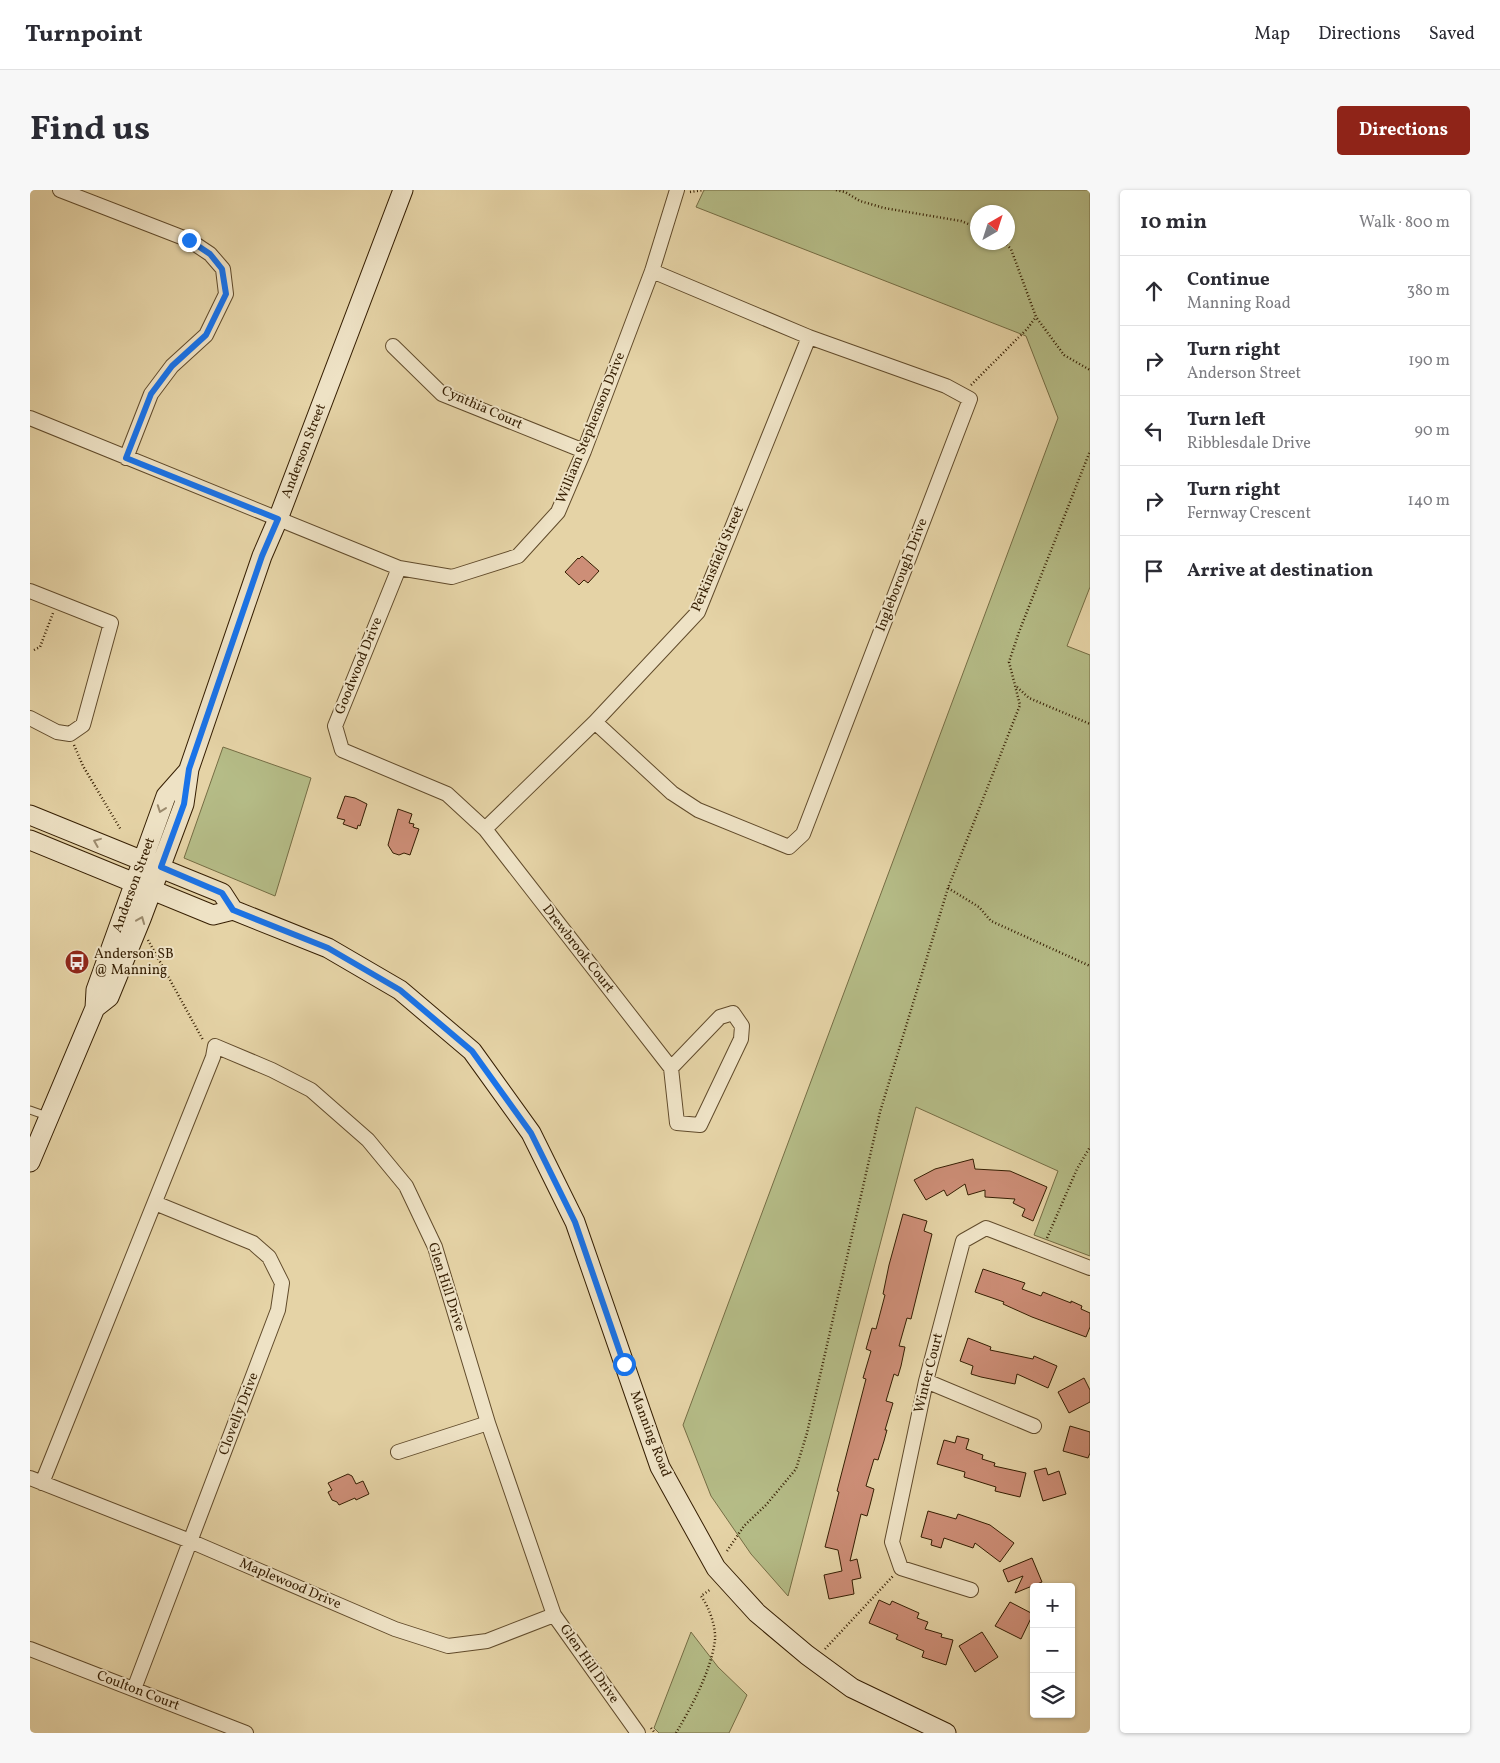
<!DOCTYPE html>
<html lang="en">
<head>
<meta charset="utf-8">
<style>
	body { margin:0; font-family:Vollkorn,serif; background:#f7f7f7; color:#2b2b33 }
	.controls { position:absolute; right:15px; bottom:15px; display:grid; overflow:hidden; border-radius:5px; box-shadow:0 1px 4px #0004 }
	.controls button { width:45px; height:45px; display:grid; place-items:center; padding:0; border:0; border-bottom:1px solid #e1e1e2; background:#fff; color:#2b2b33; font:25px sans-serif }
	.compass { position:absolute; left:940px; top:15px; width:45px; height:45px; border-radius:50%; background:#fff; box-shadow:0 1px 4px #0004; rotate:39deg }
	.stop { position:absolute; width:15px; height:15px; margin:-11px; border:4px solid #1a73e8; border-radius:50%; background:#fff }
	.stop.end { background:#1a73e8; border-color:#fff; box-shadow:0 1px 5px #0008 }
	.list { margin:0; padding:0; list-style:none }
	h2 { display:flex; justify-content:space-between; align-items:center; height:65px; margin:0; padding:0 20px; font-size:21px }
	h2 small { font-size:16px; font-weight:400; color:#7c7c81 }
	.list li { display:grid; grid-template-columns:32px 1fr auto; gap:15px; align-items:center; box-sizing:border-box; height:70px; padding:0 20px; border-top:1px solid #e1e1e2 }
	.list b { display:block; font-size:19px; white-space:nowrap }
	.list p { margin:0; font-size:16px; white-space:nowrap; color:#7c7c81 }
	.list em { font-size:16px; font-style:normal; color:#7c7c81 }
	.icon { flex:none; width:28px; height:28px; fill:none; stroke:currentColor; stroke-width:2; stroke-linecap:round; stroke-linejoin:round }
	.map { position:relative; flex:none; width:1060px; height:1543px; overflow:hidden; border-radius:5px }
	header { display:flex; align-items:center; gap:30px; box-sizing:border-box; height:70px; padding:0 25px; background:#fff; border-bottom:1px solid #e1e1e2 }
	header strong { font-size:24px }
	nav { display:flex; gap:28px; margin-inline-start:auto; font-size:18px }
	.intro { display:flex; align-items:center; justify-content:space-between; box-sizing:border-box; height:120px; padding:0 30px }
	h1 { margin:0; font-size:35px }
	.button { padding:12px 22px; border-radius:5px; background:#8f2418; color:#fff; font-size:18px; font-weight:700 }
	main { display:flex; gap:30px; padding:0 30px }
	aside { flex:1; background:#fff; border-radius:5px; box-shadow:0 1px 4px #0004 }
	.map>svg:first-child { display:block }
	.green { fill:#b5bc87; stroke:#756d44; fill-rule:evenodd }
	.building { fill:#cd8e77; stroke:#351e02 }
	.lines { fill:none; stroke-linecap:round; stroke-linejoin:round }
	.lane-casing { stroke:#614b2b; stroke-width:9 }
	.street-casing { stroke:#614b2b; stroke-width:16 }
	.secondary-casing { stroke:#351e02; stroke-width:21 }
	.path { stroke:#351e02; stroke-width:2.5; stroke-dasharray:1 2.5; stroke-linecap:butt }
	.lane { stroke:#eee2c5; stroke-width:7 }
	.street { stroke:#eee2c5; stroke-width:14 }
	.secondary { stroke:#eee2c5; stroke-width:19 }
	.oneway { stroke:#9b8a6d }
	.route { stroke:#1a73e8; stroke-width:6 }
	.labels { text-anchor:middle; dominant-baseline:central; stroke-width:4; stroke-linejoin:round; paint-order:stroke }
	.street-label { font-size:14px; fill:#351e02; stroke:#eee2c5 }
	.poi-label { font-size:14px; fill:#351e02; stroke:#eee2c5; text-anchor:start }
</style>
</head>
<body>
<header>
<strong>Turnpoint</strong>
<nav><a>Map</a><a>Directions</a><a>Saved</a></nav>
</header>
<div class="intro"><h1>Find us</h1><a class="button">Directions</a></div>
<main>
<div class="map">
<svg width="1060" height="1543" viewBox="0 0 1060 1543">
	<rect width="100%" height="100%" fill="#e5d3a6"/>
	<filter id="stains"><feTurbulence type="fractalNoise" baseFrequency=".004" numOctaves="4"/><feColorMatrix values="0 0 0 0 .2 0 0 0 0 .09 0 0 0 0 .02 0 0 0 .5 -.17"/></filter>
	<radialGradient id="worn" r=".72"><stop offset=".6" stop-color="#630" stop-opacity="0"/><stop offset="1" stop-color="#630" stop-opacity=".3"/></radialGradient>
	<path class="green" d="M674 0H1060V397L1037 456 1060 465V1066L1004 1045 1028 981 886 917 758 1406 721 1364 681 1306 653 1235 1028 228 996 146 666 17ZM948 22H978V52H948Z
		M193 557 281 588 245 706 154 668Z
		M661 1442 688 1477 717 1505 699 1543H629L624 1538Z"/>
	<path class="building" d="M552 366 569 381 558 393 554 390 549 395 535 382 548 368 549 369Z
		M315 606 325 608 337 614 330 636 328 635 327 639 313 634 315 630 307 628Z
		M368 619 382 624 379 633 384 634 383 637 389 639 380 665 374 663 369 665 363 663 358 655Z
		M943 969 945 979 980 981 1017 997 1003 1031 992 1026 995 1019 983 1013 985 1009 955 1007V1000L938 1005 935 994 917 1006 914 1000 896 1010 884 990 905 979Z
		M873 1024 897 1031 894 1041 902 1044 881 1129 877 1128 869 1156 875 1157 871 1176 868 1186 864 1184 856 1211 863 1213 855 1240H857L854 1251 848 1270 844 1269 836 1296 844 1299 840 1315 837 1326 831 1324 820 1371 827 1369 831 1388 822 1390 824 1404 799 1409 794 1385 812 1381 808 1360 795 1357 809 1302 807 1301 836 1189 833 1188 841 1161 836 1159 842 1138 846 1139 855 1105 853 1104 859 1075Z
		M953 1079 995 1093 992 1099 1011 1106 1013 1102 1041 1113V1111L1052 1116 1051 1119 1060 1123V1137L1056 1147 1002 1127 973 1114 974 1112 945 1102Z
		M938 1148 961 1157 960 1160 1003 1169 1004 1166 1027 1176 1018 1198 987 1184 985 1194 951 1187 941 1184 943 1176 930 1171Z
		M1054 1188 1060 1200V1212L1039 1223 1028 1202Z
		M1040 1236 1060 1242V1263L1058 1268 1033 1261Z
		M927 1246 939 1249 936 1259 953 1265 952 1269 965 1273 964 1276 996 1283 990 1307 965 1301 966 1297 934 1287 935 1282 907 1274 914 1250 925 1253Z
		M1016 1278 1018 1285 1029 1281 1036 1304 1013 1311 1004 1281Z
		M318 1284 322 1286 326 1294 333 1291 339 1304 326 1310 325 1308 309 1315 307 1312 302 1310 298 1302 302 1300 298 1293Z
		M898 1321 926 1329 928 1324 960 1335 984 1353 970 1372 945 1353 943 1358 914 1348 911 1358 901 1355 902 1350 891 1347Z
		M1002 1368 1012 1392 985 1403 993 1386 978 1392 973 1380Z
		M849 1410 860 1415 862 1411 889 1423 887 1428 898 1432 895 1439 912 1444 911 1447 923 1450 916 1475 892 1467 894 1461 866 1449 868 1445 839 1433Z
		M980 1412 1003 1424 991 1449 965 1436Z
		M952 1442 968 1467 945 1482 929 1456Z"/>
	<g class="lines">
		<defs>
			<path id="lane" d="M0 920 17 926"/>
			<path id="street" d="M30 0 159 50 180 64 193 79 196 104 176 145 142 176 121 204 96 268
				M363 156 412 204 554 261
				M0 228 369 378 422 387 488 366 528 322 554 261 622 81 647 0
				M369 378 305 536 312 560 417 604 455 639 641 878 647 933 670 935 711 849 712 836 703 823 690 827 641 878
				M0 401 81 433 53 535 40 544 27 542 0 528
				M565 532 642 603 668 620 759 657 773 644 940 209 916 196 779 147 622 81
				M455 639 565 532 668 422 779 147
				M896 1191 1004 1236
				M368 1262 458 1233
				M0 1288 160 1351 365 1439 418 1456 457 1451 524 1425
				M12 1293 183 867 185 856 242 880 281 900 338 950 376 996 405 1057 458 1233 524 1425 608 1543
				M941 1400 871 1378 862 1352 896 1191 933 1051 956 1038 1060 1078
				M0 1459 216 1543
				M104 1499 248 1120 252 1093 239 1067 223 1053 125 1013"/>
			<path id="secondary" d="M0 625 192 703 203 720 298 758 370 800 442 861 501 943 545 1032 630 1277 686 1378 727 1423 777 1465 822 1498 916 1543
				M0 650 183 725 203 720
				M65 818 79 807 111 729 154 614 159 579 232 366 248 329 373 0
				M0 972 65 818 66 800 136 606 159 580"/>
		</defs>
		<use href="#lane" class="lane-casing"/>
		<use href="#street" class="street-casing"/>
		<use href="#secondary" class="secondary-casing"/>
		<path class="path" d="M806 0 815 2 830 11 854 18 931 31 948 38
			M660 2 674 0
			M974 52 981 59 1006 127 1034 165 1060 180
			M941 195 997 139 1006 127
			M4 460 10 457 23 423
			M987 497 999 508 1060 534
			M44 555 53 576 91 640
			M918 698 949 717 961 731 1060 776
			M118 750 173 850
			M1017 1048 1047 979 1060 957
			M697 1361 714 1336 736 1315 766 1279 777 1243 850 922 918 698 990 515 979 472 989 442 1060 261
			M795 1459 863 1386
			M621 1538 625 1543
			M646 1543C662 1516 681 1481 685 1450 686 1436 679 1417 671 1406L681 1399"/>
		<use href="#lane" class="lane"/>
		<use href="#street" class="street"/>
		<use href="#secondary" class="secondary"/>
	</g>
	<defs><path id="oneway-chevron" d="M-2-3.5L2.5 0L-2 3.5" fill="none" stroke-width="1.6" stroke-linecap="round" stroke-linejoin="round" transform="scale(1.25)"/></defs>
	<g class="oneway">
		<use href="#oneway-chevron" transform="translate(131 619) rotate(110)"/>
		<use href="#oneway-chevron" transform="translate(67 652) rotate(-158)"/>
		<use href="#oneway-chevron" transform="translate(111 730) rotate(-68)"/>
	</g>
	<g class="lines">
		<path class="route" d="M159 50 180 64 192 79 196 104 176 145 142 176 121 204 96 268 248 329 232 366 159 579 154 614 131 677 192 703 203 720 298 758 370 800 442 861 501 943 545 1032 594 1174"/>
	</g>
	<defs>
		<symbol id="bus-disc" viewBox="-11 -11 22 22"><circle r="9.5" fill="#8f2418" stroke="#eee2c5"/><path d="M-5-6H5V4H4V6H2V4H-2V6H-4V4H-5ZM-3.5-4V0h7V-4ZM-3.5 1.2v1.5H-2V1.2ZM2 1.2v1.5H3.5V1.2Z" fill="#fff"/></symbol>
	</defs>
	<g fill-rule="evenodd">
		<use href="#bus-disc" x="33" y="758" width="28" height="28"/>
	</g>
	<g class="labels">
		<g class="street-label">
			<text transform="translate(452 218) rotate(24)">Cynthia Court</text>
			<text transform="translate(561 238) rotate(-68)">William Stephenson Drive</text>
			<text transform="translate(274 261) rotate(-69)">Anderson Street</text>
			<text transform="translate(688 369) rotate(-67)">Perkinsfield Street</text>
			<text transform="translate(872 385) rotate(-69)">Ingleborough Drive</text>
			<text transform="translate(329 476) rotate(-68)">Goodwood Drive</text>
			<text transform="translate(104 695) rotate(-70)">Anderson Street</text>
			<text transform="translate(548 759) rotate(52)">Drewbrook Court</text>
			<text transform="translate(416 1097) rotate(72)">Glen Hill Drive</text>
			<text transform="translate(899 1183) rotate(-76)">Winter Court</text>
			<text transform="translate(209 1224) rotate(-69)">Clovelly Drive</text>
			<text transform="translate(620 1244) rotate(69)">Manning Road</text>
			<text transform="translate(260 1394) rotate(23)">Maplewood Drive</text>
			<text transform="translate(559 1474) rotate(55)">Glen Hill Drive</text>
			<text transform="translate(108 1501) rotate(21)">Coulton Court</text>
		</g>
		<g class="poi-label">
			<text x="64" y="764">Anderson SB<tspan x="64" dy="16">@ Manning</tspan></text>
		</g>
	</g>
	<rect width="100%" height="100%" filter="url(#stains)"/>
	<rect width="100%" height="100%" fill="url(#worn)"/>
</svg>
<div class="controls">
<button>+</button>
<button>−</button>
<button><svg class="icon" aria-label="layers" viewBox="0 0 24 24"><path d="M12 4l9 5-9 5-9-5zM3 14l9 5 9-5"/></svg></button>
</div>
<svg class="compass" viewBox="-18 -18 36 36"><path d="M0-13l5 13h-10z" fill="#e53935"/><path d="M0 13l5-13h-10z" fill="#7c7c81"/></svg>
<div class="stop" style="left:594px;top:1174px"></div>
<div class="stop end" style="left:159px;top:50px"></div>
</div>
<aside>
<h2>10 min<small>Walk · 800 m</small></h2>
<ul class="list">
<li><svg class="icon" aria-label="ahead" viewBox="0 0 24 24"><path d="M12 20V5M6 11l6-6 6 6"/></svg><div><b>Continue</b><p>Manning Road</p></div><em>380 m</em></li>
<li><svg class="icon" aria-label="right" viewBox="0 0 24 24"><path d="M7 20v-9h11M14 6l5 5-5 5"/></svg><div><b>Turn right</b><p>Anderson Street</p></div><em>190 m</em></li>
<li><svg class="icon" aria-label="left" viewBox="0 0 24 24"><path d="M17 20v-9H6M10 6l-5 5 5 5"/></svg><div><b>Turn left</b><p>Ribblesdale Drive</p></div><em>90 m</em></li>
<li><svg class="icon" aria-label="right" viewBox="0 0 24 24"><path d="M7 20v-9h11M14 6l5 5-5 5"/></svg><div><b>Turn right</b><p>Fernway Crescent</p></div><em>140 m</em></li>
<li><svg class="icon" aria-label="arrive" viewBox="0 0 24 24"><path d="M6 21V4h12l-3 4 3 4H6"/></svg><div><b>Arrive at destination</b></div></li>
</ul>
</aside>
</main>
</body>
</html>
